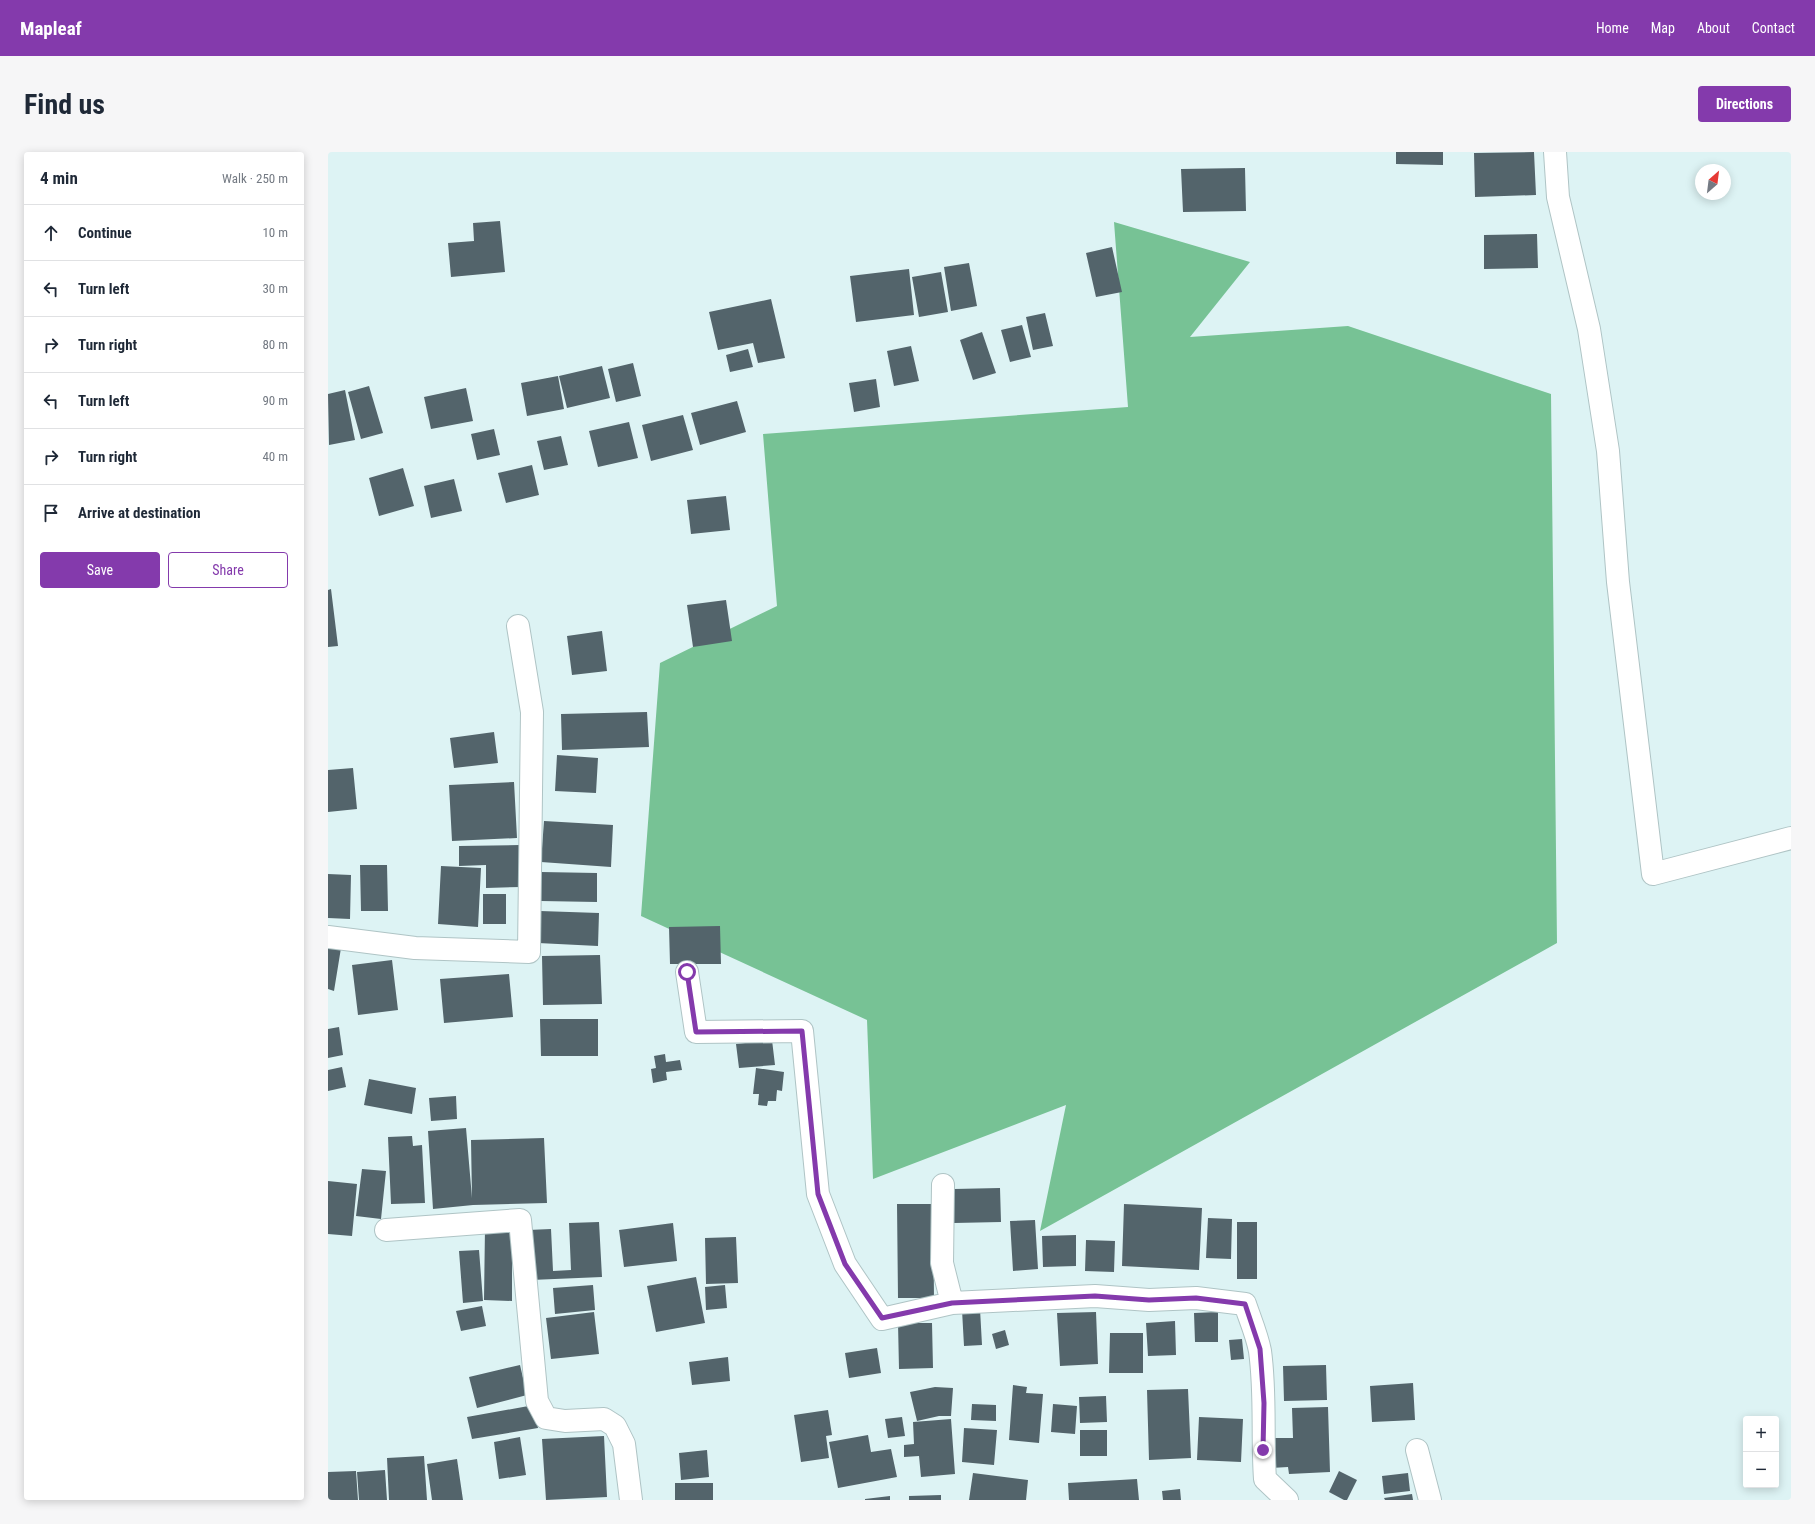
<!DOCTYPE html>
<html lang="en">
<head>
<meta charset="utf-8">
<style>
	body { margin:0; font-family:"Roboto Condensed",sans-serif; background:#f6f6f7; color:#1f2937 }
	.controls { position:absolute; right:12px; bottom:12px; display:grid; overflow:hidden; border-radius:4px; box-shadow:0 2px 10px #0003 }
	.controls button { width:36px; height:36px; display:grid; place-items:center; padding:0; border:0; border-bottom:1px solid #e0e1e3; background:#fff; color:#1f2937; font:20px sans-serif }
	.compass { position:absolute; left:1367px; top:12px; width:36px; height:36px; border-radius:50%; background:#fff; box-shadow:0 2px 10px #0003; rotate:28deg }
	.stop { position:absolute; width:12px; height:12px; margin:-9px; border:3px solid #843aac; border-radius:50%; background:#fff }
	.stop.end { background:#843aac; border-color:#fff; box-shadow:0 1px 4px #0008 }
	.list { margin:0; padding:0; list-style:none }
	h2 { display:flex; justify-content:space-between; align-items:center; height:52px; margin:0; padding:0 16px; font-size:17px }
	h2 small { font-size:13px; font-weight:400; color:#747a83 }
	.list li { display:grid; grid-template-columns:26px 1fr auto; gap:12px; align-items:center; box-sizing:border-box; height:56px; padding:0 16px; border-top:1px solid #e0e1e3 }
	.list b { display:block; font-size:15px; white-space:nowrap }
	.list em { font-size:13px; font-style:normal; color:#747a83 }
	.actions { display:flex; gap:8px; padding:12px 16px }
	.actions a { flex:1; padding:9px 0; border:1px solid #843aac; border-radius:4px; text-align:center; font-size:14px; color:#843aac }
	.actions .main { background:#843aac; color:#fff }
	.icon { flex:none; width:22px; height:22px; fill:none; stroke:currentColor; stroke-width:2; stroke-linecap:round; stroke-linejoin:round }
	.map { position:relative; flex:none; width:1463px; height:1348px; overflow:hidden; border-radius:4px }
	header { display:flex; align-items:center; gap:24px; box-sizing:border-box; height:56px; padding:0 20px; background:#843aac; color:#fff }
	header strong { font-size:19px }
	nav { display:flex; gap:22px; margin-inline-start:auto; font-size:14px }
	.intro { display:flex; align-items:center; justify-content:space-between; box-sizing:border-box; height:96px; padding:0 24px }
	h1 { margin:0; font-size:28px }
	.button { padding:10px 18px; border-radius:4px; background:#843aac; color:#fff; font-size:14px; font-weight:700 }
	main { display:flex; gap:24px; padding:0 24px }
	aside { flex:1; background:#fff; border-radius:4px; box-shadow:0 2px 10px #0003 }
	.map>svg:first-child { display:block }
	.forest { fill:#77c295 }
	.building { fill:#53646b }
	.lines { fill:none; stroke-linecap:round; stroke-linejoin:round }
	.minor-casing { stroke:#afc4c5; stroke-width:24 }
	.minor { stroke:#fff; stroke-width:22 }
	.route { stroke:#843aac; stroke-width:5 }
</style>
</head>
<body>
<header>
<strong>Mapleaf</strong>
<nav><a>Home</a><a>Map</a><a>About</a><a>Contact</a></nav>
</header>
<div class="intro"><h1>Find us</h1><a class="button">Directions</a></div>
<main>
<aside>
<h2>4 min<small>Walk · 250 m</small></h2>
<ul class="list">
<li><svg class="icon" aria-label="ahead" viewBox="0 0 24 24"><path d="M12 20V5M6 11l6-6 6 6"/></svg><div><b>Continue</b></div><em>10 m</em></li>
<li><svg class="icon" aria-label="left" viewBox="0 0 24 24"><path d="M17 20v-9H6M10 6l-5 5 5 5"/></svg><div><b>Turn left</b></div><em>30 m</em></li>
<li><svg class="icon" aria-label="right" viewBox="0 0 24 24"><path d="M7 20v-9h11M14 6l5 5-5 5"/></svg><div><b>Turn right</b></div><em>80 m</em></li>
<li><svg class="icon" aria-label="left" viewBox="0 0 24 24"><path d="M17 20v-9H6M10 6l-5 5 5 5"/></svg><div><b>Turn left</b></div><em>90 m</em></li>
<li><svg class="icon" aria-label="right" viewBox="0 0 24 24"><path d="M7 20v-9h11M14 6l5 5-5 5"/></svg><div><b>Turn right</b></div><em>40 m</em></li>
<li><svg class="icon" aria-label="arrive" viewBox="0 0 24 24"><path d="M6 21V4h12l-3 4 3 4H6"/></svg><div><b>Arrive at destination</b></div></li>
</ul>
<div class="actions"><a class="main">Save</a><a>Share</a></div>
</aside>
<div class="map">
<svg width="1463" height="1348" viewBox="0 0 1463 1348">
	<rect width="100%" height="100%" fill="#ddf3f4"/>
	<path class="forest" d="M786 70 922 110 862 185 1020 174 1223 242 1229 791 712 1079 738 953 545 1027 539 868 313 764 332 511 449 454 435 282 800 255Z"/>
	<path class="building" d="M1068 0H1115V13L1068 12Z
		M1206 0 1208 43 1147 45 1146 1Z
		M917 16 918 59 855 60 853 17Z
		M172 69 177 120 123 125 120 91 146 89 145 71Z
		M1209 82 1210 116 1156 117V83Z
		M784 95 794 140 768 145 758 101Z
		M641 111 649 154 623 159 616 115Z
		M581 117 586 163 528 170 522 124Z
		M613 120 620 160 591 165 584 125Z
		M443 147 457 206 430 211 425 191 390 198 381 160Z
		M717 161 725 194 705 198 698 165Z
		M694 173 703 205 682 210 673 178Z
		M654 180 668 221 645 228 632 188Z
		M583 194 591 229 566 234 559 199Z
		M420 197 425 215 402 220 398 203Z
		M305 211 313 244 288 250 280 217Z
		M274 214 282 246 239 256 231 224Z
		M230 224 236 257 199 264 193 231Z
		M548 227 552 255 526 260 521 231Z
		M41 234 55 281 33 287 20 240Z
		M138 236 145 269 103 277 96 245Z
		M17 238 27 288 1 293 0 242Z
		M409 249 418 280 372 293 363 261Z
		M355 263 365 298 323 309 314 273Z
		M301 270 310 306 270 315 261 279Z
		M166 277 172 303 149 308 143 282Z
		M233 284 240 313 216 318 209 289Z
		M204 313 211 343 178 351 170 321Z
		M75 316 86 354 51 364 41 326Z
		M126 327 134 359 103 366 96 334Z
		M398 344 402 378 363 382 359 348Z
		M3 437 10 494 0 495V438Z
		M398 448 404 489 365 495 359 453Z
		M274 479 279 519 244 523 239 484Z
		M319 560 321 595 234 598 233 562Z
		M166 580 170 611 126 616 122 586Z
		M229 603 270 606 268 641 227 639Z
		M25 616 29 657 0 660V618Z
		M186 630 189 686 124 689 121 633Z
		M216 669 285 673 283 715 213 710Z
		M192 693 193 735 158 736V713L131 714V694Z
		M32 713H59L60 759H33Z
		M113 714 153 716 150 775 110 772Z
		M213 720 269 721V750L213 749Z
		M0 722 23 723 22 767 0 766Z
		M155 742H178V772H155Z
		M212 759 271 761 270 794 210 791Z
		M392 774 393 812H342L341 775Z
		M0 794 13 796 6 839 0 837Z
		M272 803 274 852 215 853 214 804Z
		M64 808 70 858 30 863 24 813Z
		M181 822 185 865 116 871 112 827Z
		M212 867H270V904H213Z
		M11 875 15 903 0 906V877Z
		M444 888 447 913 411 916 408 892Z
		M337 902 338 910 352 908 354 918 338 920 339 928 325 931 323 917 328 916 326 904Z
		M14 915 18 935 0 939V918Z
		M428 916 456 920 454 939 449 938 448 949H440L439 954 430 953 431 942H425Z
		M41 927 88 936 84 962 36 953Z
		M128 944 129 967 103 969 101 946Z
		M138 976 144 1046 143 988 216 986 219 1051 145 1053 105 1057 100 979Z
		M84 984 85 994 94 993 97 1051 63 1052 60 985Z
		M34 1017 58 1019 53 1067 28 1064Z
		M0 1029 29 1032 24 1084 0 1082Z
		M672 1036 673 1070 626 1071V1037Z
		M569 1052H605L606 1146H570Z
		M796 1052 874 1056 871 1118 794 1114Z
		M880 1066 904 1067 903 1107 878 1106Z
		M707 1068 710 1117 685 1119 682 1069Z
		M271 1070 274 1125 203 1128 200 1078 223 1077 225 1119 243 1118 241 1071Z
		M909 1070H929V1127H909Z
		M345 1071 349 1109 296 1115 291 1078Z
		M157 1076 184 1077V1149L156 1148Z
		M748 1083V1114L715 1115 714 1084Z
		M408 1085 410 1131 378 1132 377 1086Z
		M758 1088 787 1089 786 1120 757 1119Z
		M151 1098 155 1149 135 1151 131 1099Z
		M368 1125 377 1171 328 1180 319 1134Z
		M265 1133 267 1158 227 1162 225 1136Z
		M397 1133 399 1156 378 1158 377 1135Z
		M154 1154 158 1174 133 1179 128 1159Z
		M652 1157 654 1193 636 1194 634 1158Z
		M266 1160 271 1202 223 1207 218 1166Z
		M768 1160 770 1212 732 1214 729 1161Z
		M890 1160V1190H867L866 1161Z
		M847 1169 848 1203 820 1204 818 1171Z
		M570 1171H604L605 1216 571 1217Z
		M677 1178 681 1193 668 1197 664 1182Z
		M782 1181H815V1221H781Z
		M914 1187 916 1207 903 1208 901 1188Z
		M549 1196 553 1221 521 1226 517 1201Z
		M400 1205 402 1229 364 1233 361 1210Z
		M192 1213 199 1243 149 1256 141 1225Z
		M998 1213 999 1248 956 1249 955 1214Z
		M1085 1231 1087 1268 1044 1270 1042 1234Z
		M685 1233 699 1235 698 1241 715 1242 711 1291 681 1288Z
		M607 1235 625 1236 623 1264H611L589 1269 582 1240Z
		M860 1237 863 1306 821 1308 819 1238Z
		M778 1244 779 1270 752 1271 751 1245Z
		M644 1252 668 1253V1269L643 1268Z
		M725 1252 749 1254 747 1282 723 1280Z
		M206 1253 210 1276 144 1287 139 1265Z
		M1000 1255 1002 1320 961 1322 960 1315 943 1316 942 1286H965L964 1256Z
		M500 1258 504 1283 498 1284 501 1306 473 1310 466 1263Z
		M574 1265 577 1284 560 1286 557 1267Z
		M871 1265 915 1267 913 1310 869 1308Z
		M623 1267 627 1322 593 1325 591 1304 576 1305V1293L586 1292 585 1270Z
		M636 1276 669 1278 666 1313 634 1310Z
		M752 1278H779V1304H752Z
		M540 1283 543 1300 563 1297 569 1325 510 1336 501 1290Z
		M276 1284 279 1345 218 1348 214 1287Z
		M192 1285 198 1323 171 1327 166 1290Z
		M379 1298 381 1325 353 1328 351 1301Z
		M96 1304 99 1348H61L59 1306Z
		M129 1307 135 1348H104L99 1312Z
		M57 1318 59 1348H31L29 1320Z
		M28 1319 30 1348H0V1320Z
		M1011 1319 1029 1328 1019 1348H1016L1001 1340Z
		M645 1321 700 1328 698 1348H641Z
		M1080 1321 1082 1339 1056 1342 1054 1324Z
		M809 1327 811 1348H741L740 1331Z
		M347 1331H385V1348H347Z
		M852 1337 853 1348H835L834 1339Z
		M1084 1342 1085 1348H1057L1056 1346Z
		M613 1343V1348H581V1344Z
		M562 1344V1348H537V1347Z"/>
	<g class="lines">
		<defs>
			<path id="minor" d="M1227 0 1230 45 1261 177 1280 299 1290 430 1325 722 1463 686
				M0 785 87 796 201 800 204 560 190 474
				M359 820 368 880 474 879 490 1042 517 1112 554 1167 624 1151
				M615 1033 614 1111 624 1151 767 1144 821 1148 868 1146 917 1152C922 1167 929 1183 932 1199 938 1242 934 1284 937 1327L959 1348
				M58 1078 192 1068 209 1249 218 1266 237 1269 276 1267 287 1274 296 1292 303 1348
				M1089 1298 1102 1348"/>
		</defs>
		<use href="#minor" class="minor-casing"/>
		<use href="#minor" class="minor"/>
	</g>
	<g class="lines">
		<path class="route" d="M359 820 368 880 474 879 490 1042 517 1112 554 1166 624 1151 767 1144 821 1148 868 1146 917 1152 932 1197 936 1251 935 1298"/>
	</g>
</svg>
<div class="controls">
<button>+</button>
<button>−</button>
</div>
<svg class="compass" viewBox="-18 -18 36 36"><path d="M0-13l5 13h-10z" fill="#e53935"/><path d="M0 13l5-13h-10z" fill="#747a83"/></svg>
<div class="stop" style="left:359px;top:820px"></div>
<div class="stop end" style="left:935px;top:1298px"></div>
</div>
</main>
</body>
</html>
